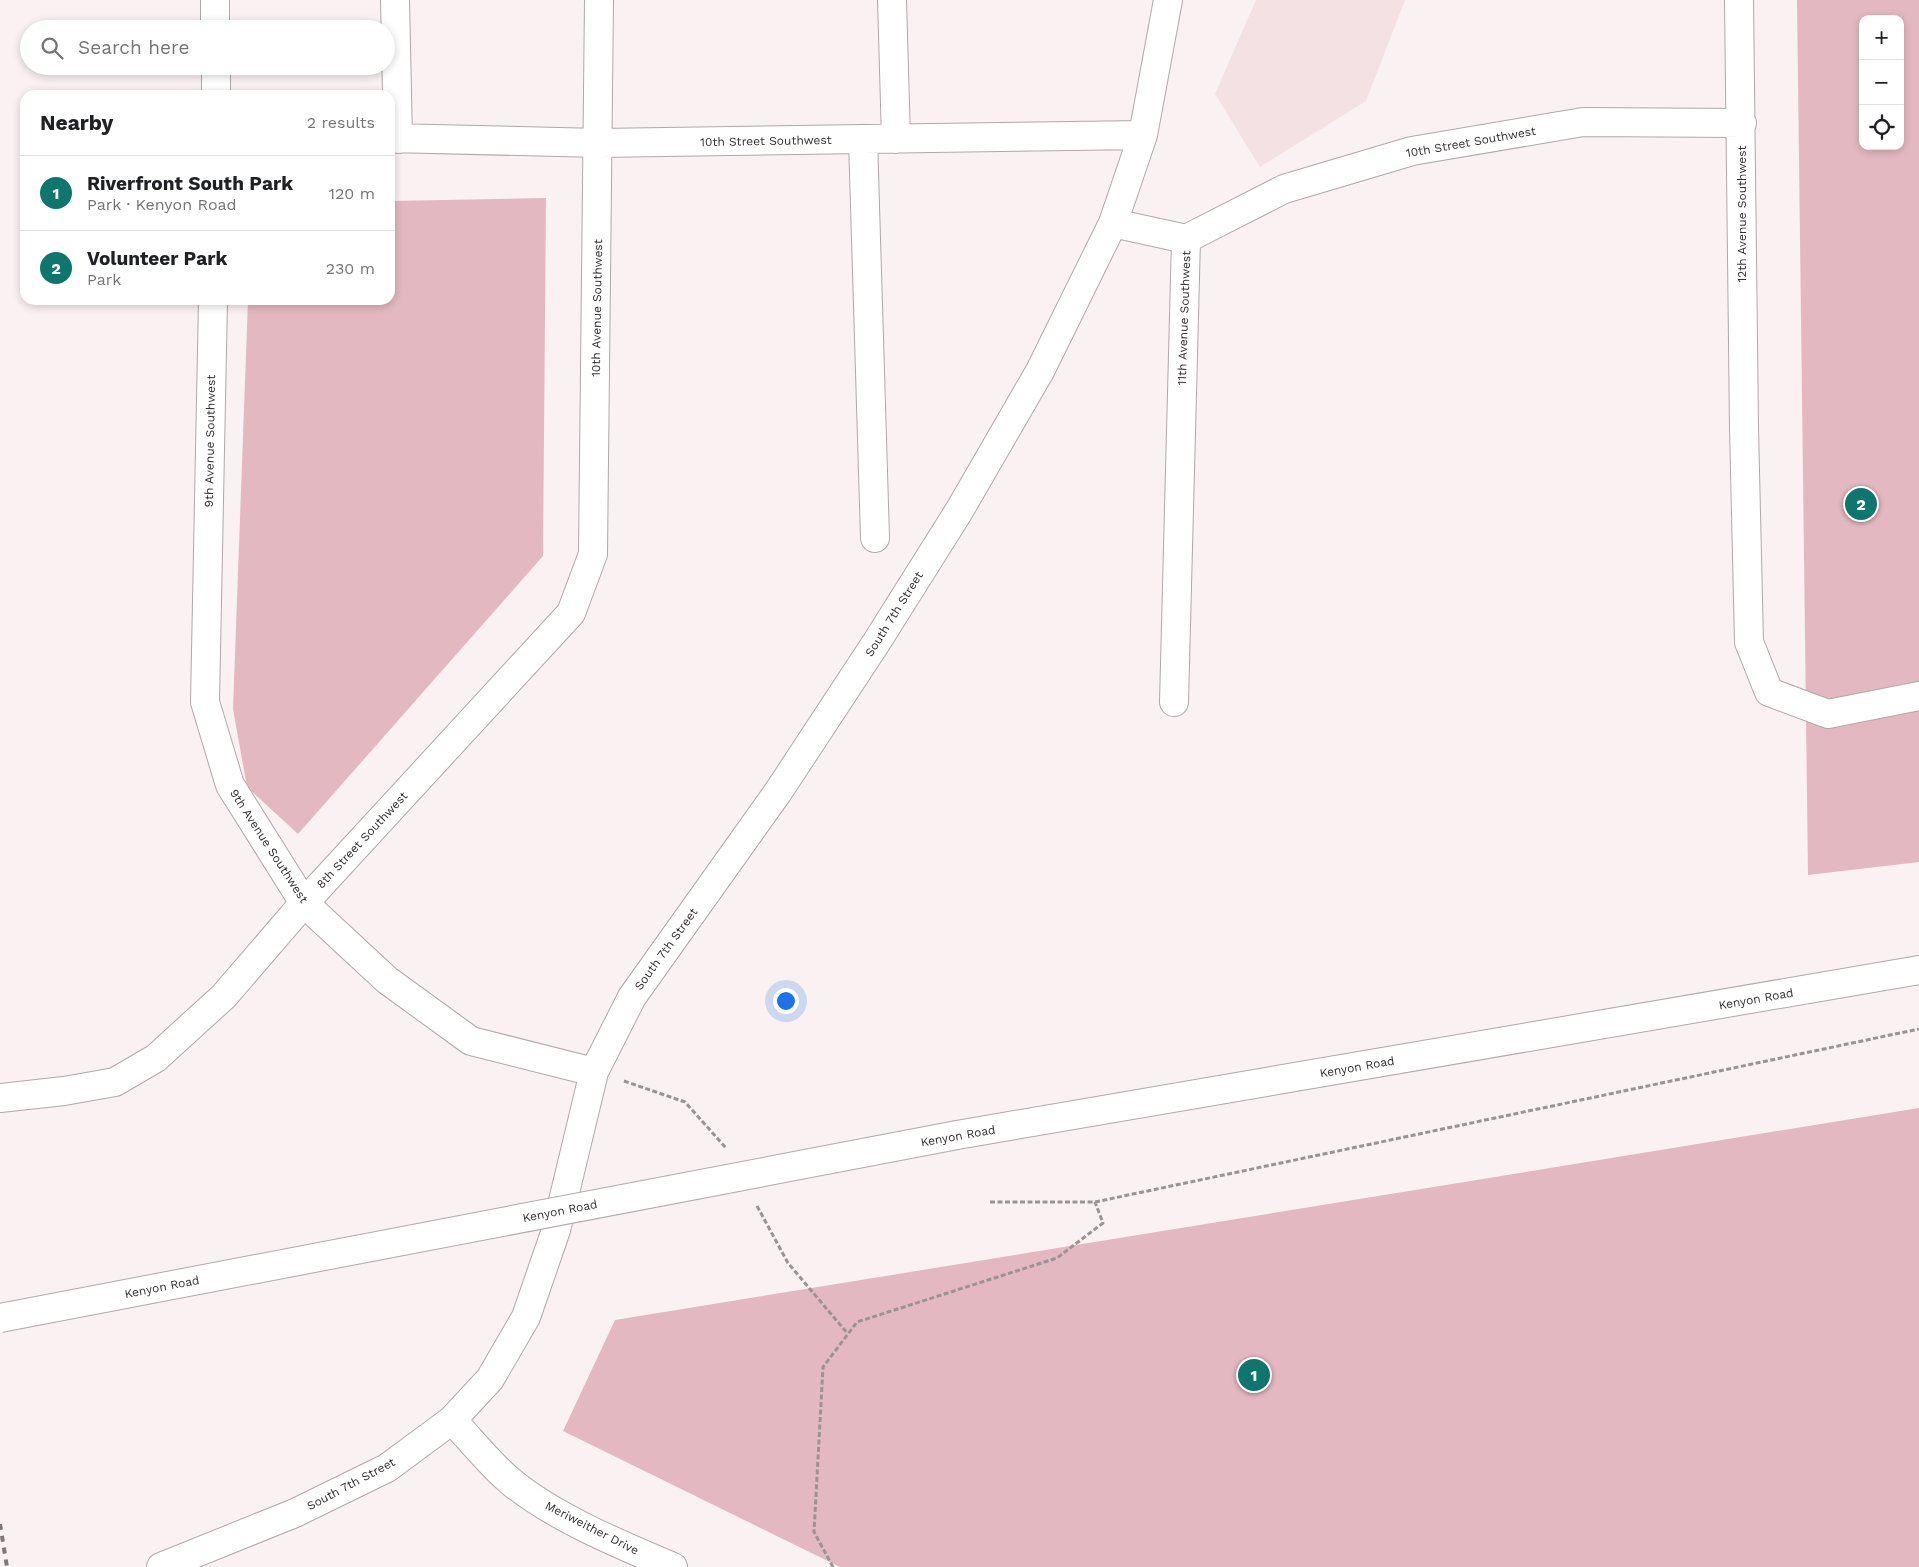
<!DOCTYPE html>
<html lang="en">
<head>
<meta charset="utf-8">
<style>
	body { margin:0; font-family:"Work Sans",sans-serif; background:#f6f6f6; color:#202124 }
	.controls { position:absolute; right:15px; top:15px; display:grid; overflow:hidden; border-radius:10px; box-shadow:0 2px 8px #0003 }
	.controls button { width:45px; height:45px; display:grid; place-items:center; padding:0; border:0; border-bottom:1px solid #e0e0e0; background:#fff; color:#202124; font:25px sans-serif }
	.you { position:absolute; left:785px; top:1000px; width:18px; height:18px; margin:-12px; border:4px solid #fff; border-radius:50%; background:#1a73e8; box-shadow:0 0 0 8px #1a73e833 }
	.badge { display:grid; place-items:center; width:32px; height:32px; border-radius:50%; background:#0f766e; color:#fff; font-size:16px; font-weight:700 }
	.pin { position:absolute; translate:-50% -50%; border:2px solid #fff; box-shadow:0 1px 5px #0006 }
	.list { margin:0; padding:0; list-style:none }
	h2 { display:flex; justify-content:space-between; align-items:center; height:65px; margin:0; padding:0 20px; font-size:21px }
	h2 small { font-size:16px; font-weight:400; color:#757577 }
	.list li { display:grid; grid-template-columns:32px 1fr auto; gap:15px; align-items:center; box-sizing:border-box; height:75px; padding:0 20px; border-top:1px solid #e0e0e0 }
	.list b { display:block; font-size:19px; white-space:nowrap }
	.list p { margin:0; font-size:16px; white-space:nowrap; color:#757577 }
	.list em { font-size:16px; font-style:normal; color:#757577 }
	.icon { flex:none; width:28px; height:28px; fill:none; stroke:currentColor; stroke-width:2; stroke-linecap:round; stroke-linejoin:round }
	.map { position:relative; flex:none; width:1919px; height:1567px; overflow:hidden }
	.search { position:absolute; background:#fff; box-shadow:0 2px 8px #0003; left:20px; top:20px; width:375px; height:55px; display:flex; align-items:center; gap:12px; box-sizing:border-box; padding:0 18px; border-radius:28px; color:#757577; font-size:19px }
	.panel { position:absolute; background:#fff; box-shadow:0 2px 8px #0003; left:20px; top:90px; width:375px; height:215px; border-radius:15px }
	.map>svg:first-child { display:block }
	.built { fill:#f3e1e4 }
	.green { fill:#e4b8c0; fill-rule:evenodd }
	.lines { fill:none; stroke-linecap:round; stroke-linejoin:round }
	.minor-casing { stroke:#b0a8a9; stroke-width:30 }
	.major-casing { stroke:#b0a8a9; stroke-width:30 }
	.path { stroke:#9a9394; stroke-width:3; stroke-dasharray:5 2.5; stroke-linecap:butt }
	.minor { stroke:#fff; stroke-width:28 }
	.major { stroke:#fff; stroke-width:28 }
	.rail { stroke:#7e7879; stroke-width:4; stroke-dasharray:6 6; stroke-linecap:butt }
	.major-bridge-casing { stroke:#b0a8a9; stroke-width:30; stroke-linecap:butt }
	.major-bridge { stroke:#fff; stroke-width:28 }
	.labels { text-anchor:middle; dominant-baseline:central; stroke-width:5; stroke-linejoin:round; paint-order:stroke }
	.street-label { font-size:12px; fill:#322e2f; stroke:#fff }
</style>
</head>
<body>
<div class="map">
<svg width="1919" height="1567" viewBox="0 0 1919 1567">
	<rect width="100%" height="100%" fill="#faf1f2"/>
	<path class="built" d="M1256 0H1405L1366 101 1260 167 1215 94Z"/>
	<path class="green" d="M1797 0H1919V862L1808 875ZM1863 19H1900V146H1863Z
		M546 198 543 556 298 834 247 787 233 709 248 300H390V201Z
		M1919 1108V1567H840L563 1431 615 1320Z"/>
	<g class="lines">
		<defs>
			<path id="minor" d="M215 0V29
				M395 0 398 139
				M892 0 896 139
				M1739 0 1744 428 1749 642 1769 692 1828 714 1919 696
				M216 66V95
				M390 138 599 143 1143 135
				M863 139 875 538
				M1113 223 1186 239
				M1186 239 1284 189 1412 151 1583 122 1742 123
				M213 300 205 702 230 785 304 903 387 980 471 1041 594 1072
				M1174 702 1186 239
				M0 1098 64 1091 115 1082 156 1058 224 996 304 903 571 613 593 554 599 0
				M452 1420C471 1440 489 1463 510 1481 553 1517 621 1545 673 1567
				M161 1567 295 1513 387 1468 452 1420 490 1379 526 1317 556 1230 594 1072 632 997 778 792 876 643 959 511 1040 371 1113 223 1143 135 1168 0"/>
			<path id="major" d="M957 1135 1919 970"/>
		</defs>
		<use href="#minor" class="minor-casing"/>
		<use href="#major" class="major-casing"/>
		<path class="path" d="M624 1081 685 1102 726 1148
			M990 1202H1095L1919 1029
			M757 1206 788 1263 848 1334
			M833 1567 814 1532 823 1367 857 1322 1057 1258 1103 1223 1095 1202"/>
		<use href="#minor" class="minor"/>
		<use href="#major" class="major"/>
		<path class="rail" d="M0 1524 7 1567"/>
		<defs>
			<path id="major-bridge" d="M0 1318 957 1135"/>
		</defs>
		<use href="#major-bridge" class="major-bridge-casing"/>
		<use href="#major-bridge" class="major-bridge"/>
	</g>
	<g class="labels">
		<g class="street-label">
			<text transform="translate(766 141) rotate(-1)">10th Street Southwest</text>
			<text transform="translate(1471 142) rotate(-10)">10th Street Southwest</text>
			<text transform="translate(1742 214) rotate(-90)">12th Avenue Southwest</text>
			<text transform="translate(597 308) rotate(-89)">10th Avenue Southwest</text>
			<text transform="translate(1184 318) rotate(-88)">11th Avenue Southwest</text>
			<text transform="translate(210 441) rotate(-89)">9th Avenue Southwest</text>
			<text transform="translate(894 614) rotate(-58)">South 7th Street</text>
			<text transform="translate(362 840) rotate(-47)">8th Street Southwest</text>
			<text transform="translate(269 846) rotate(57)">9th Avenue Southwest</text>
			<text transform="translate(666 949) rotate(-54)">South 7th Street</text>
			<text transform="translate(1756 999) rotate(-10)">Kenyon Road</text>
			<text transform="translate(1357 1067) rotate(-10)">Kenyon Road</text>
			<text transform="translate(958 1136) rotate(-10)">Kenyon Road</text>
			<text transform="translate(560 1211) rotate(-11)">Kenyon Road</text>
			<text transform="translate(162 1287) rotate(-11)">Kenyon Road</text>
			<text transform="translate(351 1484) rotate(-28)">South 7th Street</text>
			<text transform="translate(592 1528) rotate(27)">Meriweither Drive</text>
		</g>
	</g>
</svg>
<div class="controls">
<button>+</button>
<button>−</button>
<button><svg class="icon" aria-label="locate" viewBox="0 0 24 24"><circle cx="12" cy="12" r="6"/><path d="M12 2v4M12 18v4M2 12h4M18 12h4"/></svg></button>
</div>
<div class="you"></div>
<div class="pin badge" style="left:1254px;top:1375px">1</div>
<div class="pin badge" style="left:1861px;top:504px">2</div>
<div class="search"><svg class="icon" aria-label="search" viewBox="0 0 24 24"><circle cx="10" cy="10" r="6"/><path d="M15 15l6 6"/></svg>Search here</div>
<section class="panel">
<h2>Nearby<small>2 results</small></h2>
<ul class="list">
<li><span class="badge">1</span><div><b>Riverfront South Park</b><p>Park · Kenyon Road</p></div><em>120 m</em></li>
<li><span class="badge">2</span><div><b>Volunteer Park</b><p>Park</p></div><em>230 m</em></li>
</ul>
</section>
</div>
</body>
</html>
